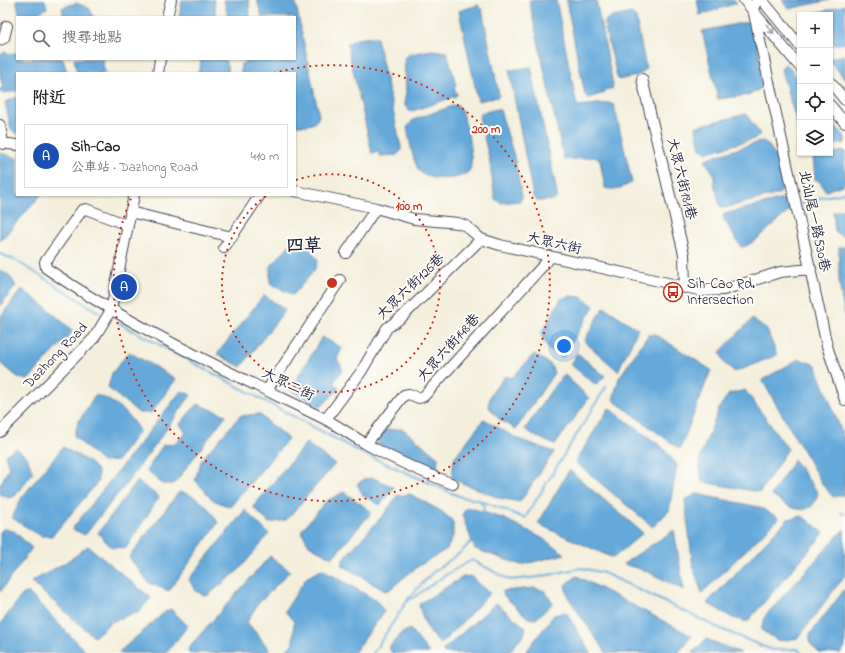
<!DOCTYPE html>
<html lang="zh-TW">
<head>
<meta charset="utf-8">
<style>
	body { margin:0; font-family:"Indie Flower","LXGW WenKai TC",sans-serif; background:#f6f6f6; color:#222 }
	.controls { position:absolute; right:12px; top:12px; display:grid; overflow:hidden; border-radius:0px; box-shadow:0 1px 3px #0004 }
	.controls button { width:36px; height:36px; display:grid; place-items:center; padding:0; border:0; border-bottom:1px solid #e0e0e0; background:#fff; color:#222; font:20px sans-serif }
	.you { position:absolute; left:564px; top:346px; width:14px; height:14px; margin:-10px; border:3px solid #fff; border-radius:50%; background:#1a73e8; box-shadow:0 0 0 6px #1a73e833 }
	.badge { display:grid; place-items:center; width:26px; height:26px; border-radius:50%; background:#c8321e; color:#fff; font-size:13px; font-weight:700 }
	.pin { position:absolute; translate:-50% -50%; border:2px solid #fff; box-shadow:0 1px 4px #0006 }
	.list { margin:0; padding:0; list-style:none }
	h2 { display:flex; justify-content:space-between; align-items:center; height:52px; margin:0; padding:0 16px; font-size:17px }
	h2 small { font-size:13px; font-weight:400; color:#767676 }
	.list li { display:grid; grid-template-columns:26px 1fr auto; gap:12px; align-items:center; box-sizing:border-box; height:64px; margin:0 8px 8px; padding:0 8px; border:1px solid #e0e0e0; border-radius:0px }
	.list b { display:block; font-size:15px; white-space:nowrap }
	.list p { margin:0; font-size:13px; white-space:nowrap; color:#767676 }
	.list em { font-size:13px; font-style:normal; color:#767676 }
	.icon { flex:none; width:22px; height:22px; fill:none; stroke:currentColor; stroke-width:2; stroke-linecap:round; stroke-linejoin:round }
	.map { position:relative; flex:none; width:845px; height:653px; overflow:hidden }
	.search { position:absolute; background:#fff; box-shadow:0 1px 3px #0004; left:16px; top:16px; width:280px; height:44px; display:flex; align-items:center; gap:10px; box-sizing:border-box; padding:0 14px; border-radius:0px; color:#767676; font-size:15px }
	.panel { position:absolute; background:#fff; box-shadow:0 1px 3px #0004; left:16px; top:72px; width:280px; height:124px; border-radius:0px }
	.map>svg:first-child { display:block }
	.water { fill:#65a9da; stroke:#44668a }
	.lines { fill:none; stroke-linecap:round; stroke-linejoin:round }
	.stream { stroke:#65a9da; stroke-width:2 }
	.minor-casing { stroke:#424153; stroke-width:12 }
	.minor { stroke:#fff; stroke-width:10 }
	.oneway { stroke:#9c9ca7 }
	.ring { fill:none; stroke:#c8321e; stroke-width:2; stroke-dasharray:2 4 }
	.labels { text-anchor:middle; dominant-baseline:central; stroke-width:4; stroke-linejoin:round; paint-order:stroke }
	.street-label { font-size:14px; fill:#22223b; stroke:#fdfcf7 }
	.poi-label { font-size:14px; fill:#22223b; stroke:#fdfcf7; text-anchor:start }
	.district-label { font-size:18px; font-weight:bold; fill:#22223b; stroke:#fdfcf7 }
	.centre { fill:#c8321e; stroke:#fdfcf7; stroke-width:2 }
	.ring-label { font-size:12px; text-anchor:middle; font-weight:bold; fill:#c8321e; stroke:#fdfcf7; stroke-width:4; stroke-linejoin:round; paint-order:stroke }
</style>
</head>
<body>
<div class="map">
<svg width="845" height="653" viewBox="0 0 845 653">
	<rect width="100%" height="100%" fill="#fdfcf7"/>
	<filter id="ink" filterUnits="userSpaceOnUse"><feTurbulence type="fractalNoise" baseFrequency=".025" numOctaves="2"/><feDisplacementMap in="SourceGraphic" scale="8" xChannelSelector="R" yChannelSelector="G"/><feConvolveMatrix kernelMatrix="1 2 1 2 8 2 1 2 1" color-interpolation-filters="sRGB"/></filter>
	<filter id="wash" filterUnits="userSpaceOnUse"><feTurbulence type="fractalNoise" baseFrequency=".012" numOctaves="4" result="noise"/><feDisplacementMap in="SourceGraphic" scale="16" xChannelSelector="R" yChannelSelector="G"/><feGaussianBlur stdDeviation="0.9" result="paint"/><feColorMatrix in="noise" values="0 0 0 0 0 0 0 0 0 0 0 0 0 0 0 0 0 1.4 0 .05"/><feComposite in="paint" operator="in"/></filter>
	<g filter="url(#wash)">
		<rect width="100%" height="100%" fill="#f4efdd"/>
		<path class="water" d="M16 0H45L47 8 34 15 20 17Z
			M182 0H214L216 17H179Z
			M224 0H249L250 17H228Z
			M257 0H295L319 116C315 127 305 125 295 125V73H241V64L256 59H295V17H262Z
			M529 0H556L577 106 609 103 614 105 632 182C626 187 613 191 605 188L600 160 595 157 564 160Z
			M566 0H596L613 85 612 89 605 90 604 93 588 98 585 95Z
			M697 0H733L737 3 700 15Z
			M782 0H830L793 8H788Z
			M76 3 89 8 94 17H64L62 8Z
			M478 5 482 9 499 95 498 97 478 101 459 11Z
			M845 5V43L830 45V15H809Z
			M632 13 636 18 646 68C643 77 628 77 619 80L617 77 604 23 608 18Z
			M752 21 766 85 750 95 718 99 702 31Z
			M372 37 377 38 401 147V151L397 155 380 156 378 152 372 153 347 44 357 39Z
			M432 50 447 52 456 85 454 89 457 94 456 96 410 112 404 104 406 92 404 58 410 54Z
			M5 52 9 55 17 53V59H63L67 73H17V91L2 93 0 92V89L3 87 0 75V55Z
			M845 55V79L830 61V58Z
			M74 59H102L105 73H77Z
			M201 59H225L229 73H197L200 68Z
			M785 64 787 65 800 81V133L781 70Z
			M531 67 557 193V198L553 200 537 201 533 196 509 70Z
			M17 97V134L11 129 5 102Z
			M455 105H458C465 114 476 162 469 171 461 181 424 182 418 169 412 158 410 141 407 128L413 120Z
			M497 109 500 110 514 156 522 197 520 201 501 203 495 199 489 158 479 116 481 113Z
			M746 114 760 134 754 139 708 152 700 149 696 127 698 126Z
			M830 119 845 137V143L830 145Z
			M762 141C777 146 779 175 783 188L779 194 724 208 720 206 714 183V174L705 161 706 159Z
			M845 151V184L826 191 819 181 815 179 813 156Z
			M0 153 17 158V195H41L0 241Z
			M783 199 788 201 791 208 789 211C781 217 750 249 741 247L723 218 724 214Z
			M845 209V237L835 232 833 212Z
			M293 241 308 247 318 260 314 271 293 295 270 283V267Z
			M839 247H845V315L839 283Z
			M0 270 10 276 16 286 0 306Z
			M22 289 47 308 73 331 28 380 19 378 0 363V317Z
			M264 295 285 310 241 367 217 354Z
			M570 296 581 297 594 306 563 357 549 350 541 334 561 299Z
			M604 307 638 329 618 371 584 341Z
			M752 319 767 330 777 355 735 372 725 364 720 352Z
			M655 334 711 370 680 449 613 400 619 378 648 335Z
			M322 337 342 348 337 359 343 369 334 382 339 389 321 407 290 390Z
			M129 352 176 379 151 413H139L108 388 112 373Z
			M577 353 605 376 596 385 570 364Z
			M534 354 551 365 554 373 516 429 500 420 488 406 491 394 505 376 512 378Z
			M799 359 816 365 845 441 844 495 833 497 823 485 762 380Z
			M565 375 589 398 555 445 535 436 525 429 557 382Z
			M745 390 788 449 760 492 702 482 699 460 720 406 729 394Z
			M181 391 191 395 133 475 85 535 72 529Z
			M95 395C113 399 130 414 139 431L117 461 102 462 74 436 78 423Z
			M197 404 226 415 174 484H163L146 471 163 445 175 444 186 433 180 424Z
			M609 408 663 448 677 465 669 511 653 527 575 462Z
			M259 414 288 439 230 507 213 500 195 480 202 459 240 416Z
			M484 419 516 438 554 452 520 502 499 498 452 479 454 458Z
			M403 429 438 457 437 470 414 462 377 443 385 430Z
			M306 443 335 464 286 520 269 523 253 507Z
			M63 447 89 462 98 471V482L52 536H41L12 518 22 497Z
			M16 448 27 457 33 472 15 496 8 498 0 494V485L9 468 5 455Z
			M794 460 818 493C817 497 815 502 813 505 801 517 781 502 771 495Z
			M569 470 643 533 613 558 538 524Z
			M373 478 394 487 380 505 363 495 357 484 365 479Z
			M137 481 159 497 126 548 111 547 98 533Z
			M179 492C197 494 210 508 218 523L169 591 149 583 129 557Z
			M344 492 372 512 332 558 309 545 301 531 326 501Z
			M410 494 441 511 453 521V536L447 549 417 567 389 590 385 591 342 565 344 558 385 513 397 496Z
			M697 494 759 507 779 518 702 593 693 567 685 500Z
			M467 507 505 519 542 538 565 554 521 565 475 549 462 515Z
			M245 510 269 534 239 570 207 596 195 591 189 579Z
			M802 516 824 533 747 622 733 618 707 603 788 519Z
			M3 529 14 531 32 548 0 592V532Z
			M844 529 845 575 798 638 779 641 761 630 766 615Z
			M674 530 684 590 646 571 623 564Z
			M88 546 151 598 139 611 111 622 94 637 31 582 70 560Z
			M270 556 290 571 257 605 247 622 269 649 266 653H188L189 647Z
			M322 569 377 601 384 612 354 653H284L293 643 294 622 285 611 306 578Z
			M471 576 490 593 441 644C428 634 422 619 419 604L463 577Z
			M577 576 692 636 678 653H606L568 597 565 585Z
			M535 588 545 591 553 603 536 619 528 618 504 596 503 591Z
			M845 589V647L841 653H819L810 643V634Z
			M28 592 87 653H0V625L22 595Z
			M496 603 526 628 524 635 508 653H444L443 650Z
			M171 609 188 626 166 653H118L165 612Z
			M566 612 591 653H525L554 615Z
			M410 629 429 653H392L389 647 402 633Z
			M706 639 741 653H692Z"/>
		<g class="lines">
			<path class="stream" d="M801 204 823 197 845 193
				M0 254 15 260 100 313
				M119 323 360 452 461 497 479 500 525 518 606 387
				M480 501 484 507 483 515
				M841 513 845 514
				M407 600 433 572 461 552 473 540
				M404 604 447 574 472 560 510 580 539 577 581 568 604 573 723 630 772 650 798 649 801 653
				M373 653 405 604"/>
		</g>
	</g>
	<g filter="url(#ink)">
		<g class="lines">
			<defs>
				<path id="minor" d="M744 0 800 67
					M757 0 753 9 827 346 845 400
					M762 0 800 46
					M167 17 171 0
					M0 40 4 38 7 26
					M158 73 160 59
					M642 79 684 254 685 288
					M830 82 845 100
					M830 105 845 123
					M0 125 3 144
					M0 143 17 145
					M295 191 376 208 414 219 458 223 466 226 481 239 500 245 703 291 723 290 780 272 811 269
					M130 212 232 237
					M127 225 86 209 82 210 45 262 46 268C133 328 229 372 323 418 339 426 353 437 368 445 395 460 424 473 453 484
					M224 248 260 195
					M346 253 376 208
					M267 390 340 280
					M326 419 361 372 387 328 402 317 481 239
					M0 432 94 338 111 310 134 195
					M366 444 404 395 409 394 419 398 424 396 550 258"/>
			</defs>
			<use href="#minor" class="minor-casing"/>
			<use href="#minor" class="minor"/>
		</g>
		<defs><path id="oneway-shaft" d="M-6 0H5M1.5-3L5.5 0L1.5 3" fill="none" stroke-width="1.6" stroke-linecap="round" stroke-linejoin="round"/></defs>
		<use class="oneway" href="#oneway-shaft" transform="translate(770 29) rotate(51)"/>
	</g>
	<g class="ring">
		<path d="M296 180A109 109 0 1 1 267 195"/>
		<path d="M274 73A218 218 0 1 1 132 196"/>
	</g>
	<defs>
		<symbol id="bus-ring" viewBox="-11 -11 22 22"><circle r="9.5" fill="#fdfcf7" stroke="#c8321e" stroke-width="1.5"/><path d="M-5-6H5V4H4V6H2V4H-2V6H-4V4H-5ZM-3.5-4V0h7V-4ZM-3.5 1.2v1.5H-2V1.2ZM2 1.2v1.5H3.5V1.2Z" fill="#c8321e"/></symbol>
	</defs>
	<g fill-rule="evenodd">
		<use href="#bus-ring" x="662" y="281" width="22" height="22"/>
	</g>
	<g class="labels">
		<g class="street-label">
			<text transform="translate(681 179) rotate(76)">大眾六街181巷</text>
			<text transform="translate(814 221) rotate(78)">北汕尾一路530巷</text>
			<text transform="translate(554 244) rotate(13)">大眾六街</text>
			<text transform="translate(411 287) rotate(-44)">大眾六街126巷</text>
			<text transform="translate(449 348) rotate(-48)">大眾六街148巷</text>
			<text transform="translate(56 356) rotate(-46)">Dazhong Road</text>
			<text transform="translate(288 385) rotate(26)">大眾二街</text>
		</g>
		<g class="poi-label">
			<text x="687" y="284">Sih-Cao Rd.<tspan x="687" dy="16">Intersection</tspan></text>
		</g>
		<g class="district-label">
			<text x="304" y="247">四草</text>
		</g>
	</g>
	<circle cx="332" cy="283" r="6" class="centre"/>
	<g class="ring-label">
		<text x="486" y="133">200 m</text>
		<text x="409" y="210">100 m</text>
	</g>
</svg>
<div class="controls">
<button>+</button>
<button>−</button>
<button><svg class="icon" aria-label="locate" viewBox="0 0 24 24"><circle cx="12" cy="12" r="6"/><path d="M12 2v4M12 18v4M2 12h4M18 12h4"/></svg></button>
<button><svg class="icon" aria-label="layers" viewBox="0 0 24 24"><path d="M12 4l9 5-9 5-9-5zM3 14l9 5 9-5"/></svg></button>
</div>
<div class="you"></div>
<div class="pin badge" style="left:124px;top:287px;background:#1a4fb4">A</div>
<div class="search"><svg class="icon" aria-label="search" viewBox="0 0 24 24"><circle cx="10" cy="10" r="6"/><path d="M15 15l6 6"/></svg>搜尋地點</div>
<section class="panel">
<h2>附近<small></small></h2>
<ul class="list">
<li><span class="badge" style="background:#1a4fb4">A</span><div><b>Sih-Cao</b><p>公車站 · Dazhong Road</p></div><em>410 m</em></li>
</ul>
</section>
</div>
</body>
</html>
